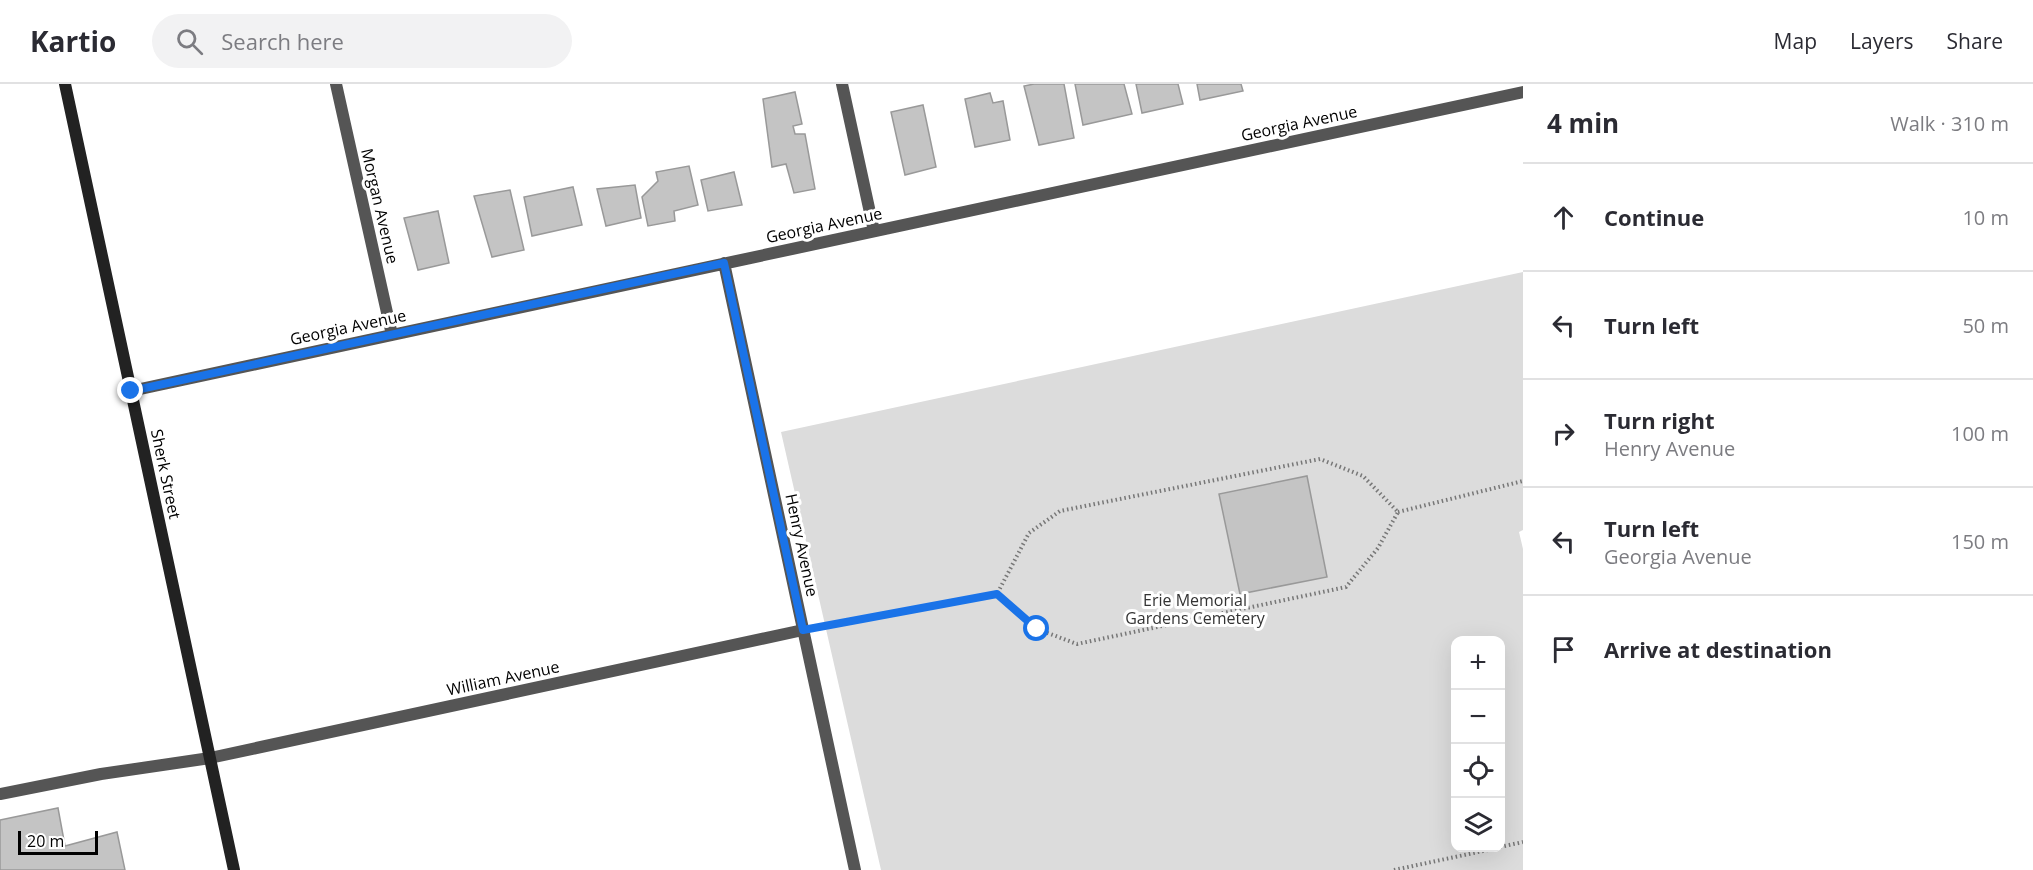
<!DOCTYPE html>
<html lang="en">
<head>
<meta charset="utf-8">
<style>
	body { margin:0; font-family:"Open Sans",sans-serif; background:#f2f2f3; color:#2b2b33 }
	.controls { position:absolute; right:18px; bottom:18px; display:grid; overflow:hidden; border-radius:12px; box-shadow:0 6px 24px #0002 }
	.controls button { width:54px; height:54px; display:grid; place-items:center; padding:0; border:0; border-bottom:2px solid #e1e1e2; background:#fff; color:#2b2b33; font:30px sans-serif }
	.scale { position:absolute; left:18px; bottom:15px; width:80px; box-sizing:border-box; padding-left:6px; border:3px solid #000; border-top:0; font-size:16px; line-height:21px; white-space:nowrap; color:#000; -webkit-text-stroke:4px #fff; paint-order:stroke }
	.stop { position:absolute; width:18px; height:18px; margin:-14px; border:4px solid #1a73e8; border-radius:50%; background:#fff }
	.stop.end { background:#1a73e8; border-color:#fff; box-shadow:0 2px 6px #0008 }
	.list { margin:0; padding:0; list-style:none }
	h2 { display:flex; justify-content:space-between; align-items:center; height:78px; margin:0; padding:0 24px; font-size:26px }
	h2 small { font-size:20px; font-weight:400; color:#7c7c81 }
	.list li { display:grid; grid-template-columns:39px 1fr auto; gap:18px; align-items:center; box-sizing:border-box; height:108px; padding:0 24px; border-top:2px solid #e1e1e2 }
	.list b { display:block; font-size:22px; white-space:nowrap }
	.list p { margin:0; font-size:20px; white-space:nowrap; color:#7c7c81 }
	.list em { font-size:20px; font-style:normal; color:#7c7c81 }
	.icon { flex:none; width:33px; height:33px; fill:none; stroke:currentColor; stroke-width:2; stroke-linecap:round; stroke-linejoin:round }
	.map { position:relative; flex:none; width:1523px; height:786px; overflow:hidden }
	header { display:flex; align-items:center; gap:36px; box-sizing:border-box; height:84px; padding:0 30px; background:#fff; border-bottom:2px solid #e1e1e2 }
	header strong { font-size:28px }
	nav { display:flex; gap:33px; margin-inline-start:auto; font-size:21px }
	.search { width:420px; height:54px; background:#f2f2f3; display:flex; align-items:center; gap:15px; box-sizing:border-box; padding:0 21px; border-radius:33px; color:#7c7c81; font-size:22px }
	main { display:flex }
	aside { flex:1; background:#fff }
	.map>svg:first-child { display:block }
	.green { fill:#dcdcdc; fill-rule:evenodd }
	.building { fill:#c4c4c4; stroke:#999; stroke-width:1.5 }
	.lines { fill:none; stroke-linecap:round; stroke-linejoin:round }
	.path { stroke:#777; stroke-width:4; stroke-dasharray:1.5 3; stroke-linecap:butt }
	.lane { stroke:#555; stroke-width:12 }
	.street { stroke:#555; stroke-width:12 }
	.secondary { stroke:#222; stroke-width:12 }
	.route { stroke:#1a73e8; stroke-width:8 }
	.labels { text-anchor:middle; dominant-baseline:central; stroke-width:6; stroke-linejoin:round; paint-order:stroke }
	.street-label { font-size:16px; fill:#000; stroke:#fff }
	.park-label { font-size:16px; fill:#333; stroke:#fff }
</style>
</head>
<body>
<header>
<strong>Kartio</strong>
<div class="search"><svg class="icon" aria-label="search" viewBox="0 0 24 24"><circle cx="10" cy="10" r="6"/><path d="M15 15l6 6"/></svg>Search here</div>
<nav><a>Map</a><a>Layers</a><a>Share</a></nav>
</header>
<main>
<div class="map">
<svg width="1523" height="786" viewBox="0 0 1523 786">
	<rect width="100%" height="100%" fill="#fff"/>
	<path class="green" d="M1523 188V446L1519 448 1523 465V786H881L781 348ZM1456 556H1500V764H1456Z"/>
	<path class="building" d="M1034 0H1064L1074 54 1039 61 1024 2Z
		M1075 0H1124L1132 30 1083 41Z
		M1136 0H1178L1183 20 1142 29Z
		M1197 0H1241L1243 7 1200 16Z
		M795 8 802 40 793 42 795 50H805L815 105 794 109 786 80 772 83 763 15Z
		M990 9 993 19 1003 17 1010 56 975 63 965 15Z
		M923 21 936 83 905 91 891 28Z
		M689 82 698 121 674 127 675 137 648 142 642 113 658 97 656 88Z
		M734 88 742 121 708 127 701 96Z
		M635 101 641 134 606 142 597 105Z
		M573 103 582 141 532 152 524 113Z
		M510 106 524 166 492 173 474 112Z
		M438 127 449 179 418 186 404 134Z
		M1307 392 1327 493 1240 510 1219 410Z
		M58 724 65 762 117 748 125 786H0V736Z"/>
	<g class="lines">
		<path class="path" d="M1398 428 1523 397
			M821 543 997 510 1037 545 1077 560 1346 503 1378 464 1398 428 1363 392 1320 375 1060 427 1029 449 997 510
			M1500 763 1523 758
			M1394 786 1497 764"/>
		<path class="lane" d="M0 710 101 690 210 674"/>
		<path class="street" d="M336 0 392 251
			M842 0 874 147
			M724 179 855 786
			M131 307 1523 8
			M210 674 803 546"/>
		<path class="secondary" d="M65 0 234 786"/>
	</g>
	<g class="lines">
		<path class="route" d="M131 307 724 179 803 546 997 510 1037 545"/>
	</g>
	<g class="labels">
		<g class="street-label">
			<text transform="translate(1299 39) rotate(-12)">Georgia Avenue</text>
			<text transform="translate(380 122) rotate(77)">Morgan Avenue</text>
			<text transform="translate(824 141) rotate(-12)">Georgia Avenue</text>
			<text transform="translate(348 243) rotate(-12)">Georgia Avenue</text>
			<text transform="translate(166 390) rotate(78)">Sherk Street</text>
			<text transform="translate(802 461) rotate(78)">Henry Avenue</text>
			<text transform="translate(503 594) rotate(-12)">William Avenue</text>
		</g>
		<g class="park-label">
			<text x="1195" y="516">Erie Memorial<tspan x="1195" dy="18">Gardens Cemetery</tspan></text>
		</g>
	</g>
</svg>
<div class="controls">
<button>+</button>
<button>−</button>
<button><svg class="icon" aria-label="locate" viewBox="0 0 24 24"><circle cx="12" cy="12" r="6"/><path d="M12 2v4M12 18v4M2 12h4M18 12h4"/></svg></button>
<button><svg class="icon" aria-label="layers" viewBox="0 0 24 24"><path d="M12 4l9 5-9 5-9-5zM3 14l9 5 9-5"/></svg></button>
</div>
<div class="scale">20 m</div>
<div class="stop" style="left:1037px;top:545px"></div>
<div class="stop end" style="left:131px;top:307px"></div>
</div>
<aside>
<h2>4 min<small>Walk · 310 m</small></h2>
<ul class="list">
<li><svg class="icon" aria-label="ahead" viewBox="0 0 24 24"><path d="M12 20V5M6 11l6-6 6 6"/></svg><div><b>Continue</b></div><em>10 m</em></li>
<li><svg class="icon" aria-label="left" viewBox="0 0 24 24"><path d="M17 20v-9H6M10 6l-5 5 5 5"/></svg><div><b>Turn left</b></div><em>50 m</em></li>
<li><svg class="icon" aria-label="right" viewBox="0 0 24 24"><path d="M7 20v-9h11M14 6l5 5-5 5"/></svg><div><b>Turn right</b><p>Henry Avenue</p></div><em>100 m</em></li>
<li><svg class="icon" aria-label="left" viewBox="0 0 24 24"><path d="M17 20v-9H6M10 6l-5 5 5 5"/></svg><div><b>Turn left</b><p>Georgia Avenue</p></div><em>150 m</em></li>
<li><svg class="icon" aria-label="arrive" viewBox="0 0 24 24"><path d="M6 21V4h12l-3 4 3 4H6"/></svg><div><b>Arrive at destination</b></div></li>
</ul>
</aside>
</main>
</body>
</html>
